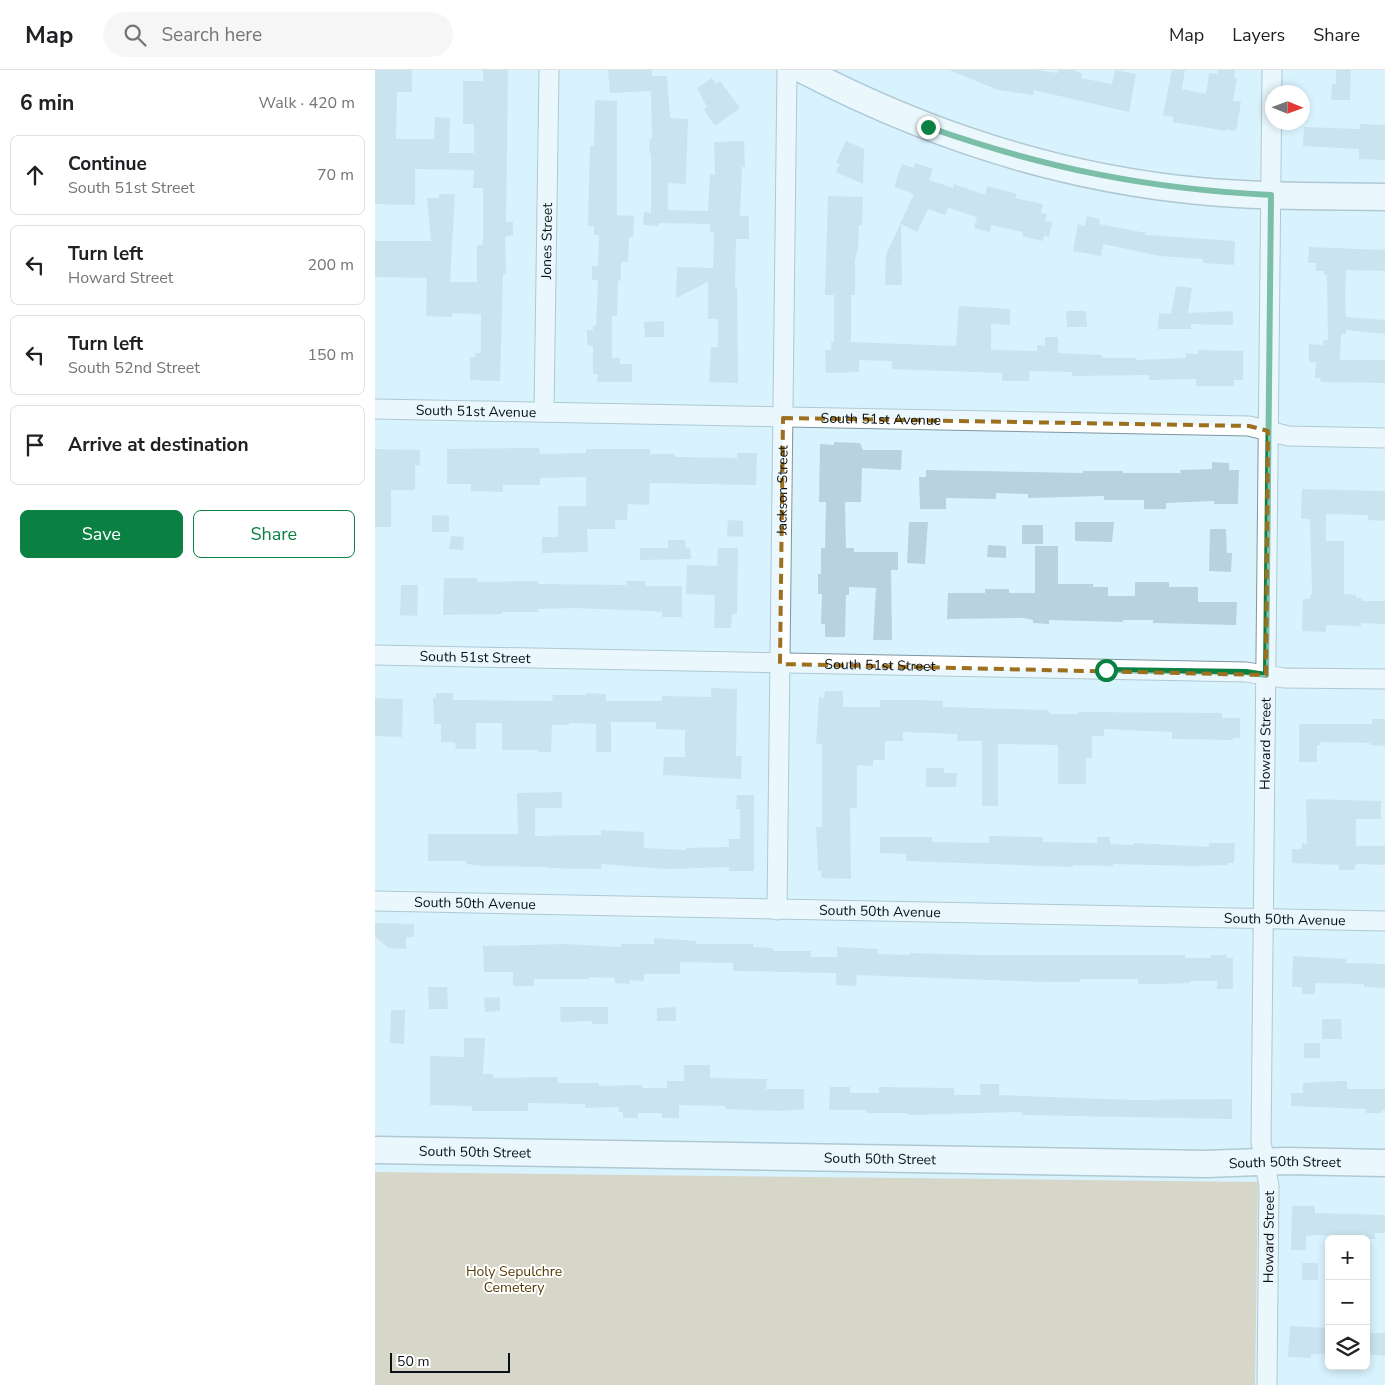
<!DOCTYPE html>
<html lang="en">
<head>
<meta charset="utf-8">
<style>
	body { margin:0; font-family:"Nunito Sans",sans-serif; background:#f6f6f6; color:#202124 }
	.controls { position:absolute; right:15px; bottom:15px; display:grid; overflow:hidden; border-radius:8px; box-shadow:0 2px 8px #0003 }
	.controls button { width:45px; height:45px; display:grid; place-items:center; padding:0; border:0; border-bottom:1px solid #e0e0e0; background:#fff; color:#202124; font:25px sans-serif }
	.compass { position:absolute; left:890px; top:15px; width:45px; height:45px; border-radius:50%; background:#fff; box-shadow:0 2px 8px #0003; rotate:91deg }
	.scale { position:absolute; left:15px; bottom:12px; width:120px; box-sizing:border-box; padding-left:5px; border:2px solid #081216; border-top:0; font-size:14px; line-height:18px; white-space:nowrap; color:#081216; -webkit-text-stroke:4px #fff; paint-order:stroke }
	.stop { position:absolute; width:15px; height:15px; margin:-11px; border:4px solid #0b8043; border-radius:50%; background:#fff }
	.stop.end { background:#0b8043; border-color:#fff; box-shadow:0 1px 5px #0008 }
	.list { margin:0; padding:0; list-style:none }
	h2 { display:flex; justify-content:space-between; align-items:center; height:65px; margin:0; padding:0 20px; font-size:21px }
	h2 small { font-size:16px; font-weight:400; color:#757577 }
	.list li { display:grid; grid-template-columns:32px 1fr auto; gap:15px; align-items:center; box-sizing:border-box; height:80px; margin:0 10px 10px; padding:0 10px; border:1px solid #e0e0e0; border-radius:8px }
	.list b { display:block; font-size:19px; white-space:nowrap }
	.list p { margin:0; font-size:16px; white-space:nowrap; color:#757577 }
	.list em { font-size:16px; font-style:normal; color:#757577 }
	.actions { display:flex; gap:10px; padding:15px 20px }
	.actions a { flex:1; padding:11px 0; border:1px solid #0b8043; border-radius:8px; text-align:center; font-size:18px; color:#0b8043 }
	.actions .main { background:#0b8043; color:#fff }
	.icon { flex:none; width:28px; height:28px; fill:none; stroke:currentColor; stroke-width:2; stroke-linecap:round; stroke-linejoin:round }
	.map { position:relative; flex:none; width:1010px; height:1315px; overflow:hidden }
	header { display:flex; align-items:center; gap:30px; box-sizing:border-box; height:70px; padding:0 25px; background:#fff; border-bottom:1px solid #e0e0e0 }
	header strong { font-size:24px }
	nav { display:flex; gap:28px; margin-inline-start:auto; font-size:18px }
	.search { width:350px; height:45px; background:#f6f6f6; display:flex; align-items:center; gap:12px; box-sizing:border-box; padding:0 18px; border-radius:28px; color:#757577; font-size:19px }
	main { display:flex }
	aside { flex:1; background:#fff }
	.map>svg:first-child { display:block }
	.green { fill:#d5b78a }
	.building { fill:#b8d3de }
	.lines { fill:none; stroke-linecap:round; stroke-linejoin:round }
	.street-casing { stroke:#7d96a0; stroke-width:21 }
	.secondary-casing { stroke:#7d96a0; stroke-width:29 }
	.street { stroke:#fff; stroke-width:19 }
	.secondary { stroke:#fff; stroke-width:26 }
	.route { stroke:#0b8043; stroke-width:6 }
	.marked { fill:none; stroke:#9c701f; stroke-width:4; stroke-dasharray:10 6; stroke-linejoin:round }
	.labels { text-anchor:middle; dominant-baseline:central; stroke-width:4; stroke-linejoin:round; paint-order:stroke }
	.street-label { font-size:14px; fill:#081216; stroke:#fff }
	.park-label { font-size:14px; fill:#573a00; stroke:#fff }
</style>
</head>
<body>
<header>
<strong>Map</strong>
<div class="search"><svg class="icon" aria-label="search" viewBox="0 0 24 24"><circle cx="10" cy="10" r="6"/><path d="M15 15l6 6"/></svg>Search here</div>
<nav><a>Map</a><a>Layers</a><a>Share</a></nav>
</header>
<main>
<aside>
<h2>6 min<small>Walk · 420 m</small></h2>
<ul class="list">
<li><svg class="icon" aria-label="ahead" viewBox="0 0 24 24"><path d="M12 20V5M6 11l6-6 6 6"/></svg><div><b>Continue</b><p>South 51st Street</p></div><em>70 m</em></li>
<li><svg class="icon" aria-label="left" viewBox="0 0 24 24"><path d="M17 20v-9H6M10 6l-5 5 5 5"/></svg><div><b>Turn left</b><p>Howard Street</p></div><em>200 m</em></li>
<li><svg class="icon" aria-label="left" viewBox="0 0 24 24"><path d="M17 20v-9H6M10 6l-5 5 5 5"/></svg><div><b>Turn left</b><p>South 52nd Street</p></div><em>150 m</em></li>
<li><svg class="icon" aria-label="arrive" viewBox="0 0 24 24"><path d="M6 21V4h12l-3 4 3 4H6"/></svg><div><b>Arrive at destination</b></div></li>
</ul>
<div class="actions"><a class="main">Save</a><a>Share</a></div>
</aside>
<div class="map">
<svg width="1010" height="1315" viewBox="0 0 1010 1315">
	<rect width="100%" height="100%" fill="#d8f3fe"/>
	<path class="green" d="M0 1102 883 1112 880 1315H0Z"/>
	<path class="building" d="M0 0H37V22H22L21 69H59L60 47 75 48 74 83H99V54H88V11H108V0H133L131 152H138V165L130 167 131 204H128L125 311 95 310V287H100V283H106V244L77 243V247L51 246 52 208 0 207V171H56L52 128H64V124H80L75 212H102V175H108V118H98L99 100 40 99V135L0 134Z
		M233 0H277V6H292L295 48 313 49 311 114 293 113V140L333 141 335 104 340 105 339 72 369 71 370 97H367L365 146H374V169H361L360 218H362L363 313 334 312 336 277H343V249H333V212L301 228 302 197 338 198 339 162H335V154L284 153V156L268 155 269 142 276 143V83H274L275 68 277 69 276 21 235 23Z
		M574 0H661L683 3 684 0H699L707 4 706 8 737 14 740 0 761 4 754 42 659 20 658 25 623 20Z
		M797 0H810L807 19 831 24 834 3 842 4 843 0H860L859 7 862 8 858 31 866 32 861 61 851 59V61L798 52V47L788 45Z
		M961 0H976L975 30H956L957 14H961Z
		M337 8 341 14 345 11 365 38 340 56 329 40 332 37 322 18Z
		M220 30 242 31V145L259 146 258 167H254L253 192H246V211L243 210 242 246H237V288H245V294H257V312H222L223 304H218V277L212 274V260H218V256H221L223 210H217V196H223L224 165H219V156H213L215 76H219Z
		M985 54 1010 55V90L984 89V79L928 76 929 57 985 59Z
		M471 71 489 79 488 114 461 102 465 94 461 93Z
		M540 93 558 99 554 110 578 118 579 114 610 125 612 116 642 124 640 128 668 134 666 143 672 144 670 151 677 152 674 167 669 166 668 171 647 166 648 162 616 155 615 162 599 158 602 147 573 138 570 145 553 139 542 162 526 154 527 215H510L511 185 539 124 519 117 527 94 538 98Z
		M453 126 488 127 487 155H484L483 181H482L480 191V225H476V272L581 276 584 236 635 239V255L616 254V280L662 281V275L670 276V267H683V283L727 285V288H761V290L811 288V283L823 284V280L868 281V310H859V316H821V309L774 310V305L697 306V302L654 301V311H627V303L517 299V291L484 290V302L451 303 450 280H456V272H459V225H450Z
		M712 146 725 149 724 154 771 163 770 165 860 171 859 195 828 193V189L785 186 728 174 726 186 698 181 703 154 710 156Z
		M934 177 1010 180V201L971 200 970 226 971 247 1010 250V264L971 260V264H966L965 290H1010V313L945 312 946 308H940L941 292H934V274L948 275V270H953L952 205 949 204V201H941V193H933Z
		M801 216 817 218 813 243 858 241V255L816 254V259H783L784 243 796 244Z
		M691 241H711L712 257H692Z
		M289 251V267H270L269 252Z
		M459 372 485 373 488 380H527L526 400 487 398 486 432H470L471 478H479V482H523V500H516L517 570H498L501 518 474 517V525H471L470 567H450V554H446L447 524H443V504H446V478H450L451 432H444L445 374 459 375Z
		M144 378H164L165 384 211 383V379H275V384H300V387H308L362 388V383H382L381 415 275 413 274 435 253 434 252 450H240V459H212L213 482 167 483V467H183V436H211V407L165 408V415H128V422L96 421V414H72V379Z
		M0 379 45 380V396L40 395V420H16V457H0Z
		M837 392 854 393V400H864L863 434H839V431L791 433V439H769V430H729V426L653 428V424L621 423V429L571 428V439H545L544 407H551V400L708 403V401H748V403H806L805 400 837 399Z
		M927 419 1010 421V451L993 450V445L951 444V471H969V524L981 525V528H987V531H1010V554L986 553V556L951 555V562L927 561 928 529H935L937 523 935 449H926Z
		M57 445 74 446V462H57Z
		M353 450 368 451V467L352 466Z
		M534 452H553L550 494 532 493Z
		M700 452H739L737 472 700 471Z
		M647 455H668V474H647Z
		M835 459H851L852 483H857L856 502 834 501Z
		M76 466 89 467 88 480 74 479Z
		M293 470H310L311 478H315L316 489 265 490V478H293Z
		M613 475 631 476V488L612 487Z
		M660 476H683V514H718V517H733V526H760V512H794V517H823V532H862L861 555 778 553V550H748V552L674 550V554L658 553V550L649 548 572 549 573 523H610V519H634V523H660Z
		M343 478H363L362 544H357L356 558H339L340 525 311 524 312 495 342 496Z
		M69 508H102V512L163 511V514L251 515V511H270V516H307V547H287V542L278 541 199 538 163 539V542H127V544L68 545Z
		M26 515H43L42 546 25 545Z
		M336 618 362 619 361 686H367L366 709 288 705 289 687H310V660L281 659V652H236V682H221V654L194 653V655H177L176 682H163V680H127V653H101V679H81L80 672H66V654H59L58 628H61V623H78V630L177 631 178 625H211V623L231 624V631H287V626L336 627Z
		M450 621H468V637H505V630H544L568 631V637L671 640 677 644H703V642L847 643V648H865V668H858V670L797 669V662L729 659V666H717V688H711V714H683V675L623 674V736H607V671H582V664L528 662V671H510V690H498V696L482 695V738H475L476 809 447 808 446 801H443L441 757H447V674H441L444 627 449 628Z
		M0 628 28 629 27 667 0 666Z
		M997 649H1010V676L995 675V673L945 672V675H942V692H924V654H997Z
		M551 698H569V703H582L581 717H551Z
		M187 722V738H160V766L226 765V760L269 762V778L311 780V778L354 777V769H365V739H361L362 725H379V801H354V797L293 799 226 794V799L173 798V797L110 796 91 794V791H53V764H143L142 723Z
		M931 729 1006 731V749H981V776H1010V795L983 794 980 795V800H964V795L917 793V779H927V773L932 774Z
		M614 766 668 767V772L722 773V767H735V774L758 775 759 773 834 777V773H860L859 793H852V795L819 796 738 794V796L698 795V797L531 791V784L505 783V767H557V772L614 773Z
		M0 853 39 854V867H31V879L14 878 0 867Z
		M279 868 321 871V874H378V877L398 878V881H436V887H462V877L503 879V884L535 885V883L606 885H810V888H836V885H851V888H858V919H842V911H815V913L783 914H763V909H705V912H671L482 905 481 916 461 915V903L358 901V893L305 892V904H269V911L255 910V914L240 913V908L214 907V909H159V916H138V902H109L108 876 191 874 246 877V874H279Z
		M918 886 971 889V893L1010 894V918L989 917V914L940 913V924H927V917H917Z
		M53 917H72L73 939H54Z
		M125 927V941L110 942 109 928Z
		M185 937H233V954H217V951L186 952Z
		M301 937V951H282V938Z
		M16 940H30L29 974 15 973Z
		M947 949H966L967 969H947Z
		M89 968H110L108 1004H118V1008L183 1007V1013H224V1016L267 1015V1018H292V1011H309V995H335V1008L392 1009 391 1019H429V1039L404 1041 350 1039V1036L304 1035V1048H287V1043H263V1048H248V1042H244V1037L210 1038V1034L153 1033V1041H97V1036L55 1035V986L89 987Z
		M929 973H945V988H929Z
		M963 1011H972V1019H1010V1040H1007V1043H991V1039L916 1036V1023H928V1013Z
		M605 1014H624V1025L759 1030 857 1029V1049L647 1045V1042L533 1045V1043H491V1040H454L455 1017H475V1023H504V1017L579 1018V1025H606Z
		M917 1136H940V1143L1010 1145V1163H1000V1169H985V1166L939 1165 931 1166V1180H916Z
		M927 1193H943V1210H927Z
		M915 1256 954 1258V1284H936V1288L913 1287Z
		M991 1263H1010V1286L991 1284Z"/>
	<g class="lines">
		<defs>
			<g id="street">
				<path id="s1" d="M0 339 874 356 913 366 1010 368"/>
				<path id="s2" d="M169 342 174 0"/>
				<path id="s3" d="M0 585 871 602 909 608 1010 609"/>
				<path id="s4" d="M0 831 1010 851"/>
				<path id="s5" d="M402 840 412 0"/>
				<path id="s6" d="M892 1315 894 1116 886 1072 897 0"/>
			</g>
			<g id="secondary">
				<path d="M428 0C551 64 686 108 824 121 886 127 948 126 1010 127"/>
				<path id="s7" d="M0 1080 831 1094 912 1091 1010 1093"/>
			</g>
		</defs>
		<use href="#street" class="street-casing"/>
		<use href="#secondary" class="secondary-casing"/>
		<use href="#street" class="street"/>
		<use href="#secondary" class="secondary"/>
	</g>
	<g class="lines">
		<path class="route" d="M553 57C669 98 773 119 896 125L891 605 871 602 731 600"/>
	</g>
	<path d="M0 0H1010V1315H0ZM408 348 874 356 893 361 891 605 405 594Z" fill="#d8f3fe" fill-opacity=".55" fill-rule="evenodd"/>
	<path class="marked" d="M408 348 874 356 893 361 891 605 405 594Z"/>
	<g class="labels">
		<g class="street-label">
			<text stroke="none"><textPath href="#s2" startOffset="171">Jones Street</textPath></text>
			<text stroke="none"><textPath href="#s1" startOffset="101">South 51st Avenue</textPath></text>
			<text stroke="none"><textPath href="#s1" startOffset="506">South 51st Avenue</textPath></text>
			<text stroke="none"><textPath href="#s5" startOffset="420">Jackson Street</textPath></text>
			<text stroke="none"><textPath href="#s3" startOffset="100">South 51st Street</textPath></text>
			<text stroke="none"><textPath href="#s3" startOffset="505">South 51st Street</textPath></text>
			<text stroke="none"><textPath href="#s6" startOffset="642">Howard Street</textPath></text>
			<text stroke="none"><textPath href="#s4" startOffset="100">South 50th Avenue</textPath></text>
			<text stroke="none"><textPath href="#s4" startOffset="505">South 50th Avenue</textPath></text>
			<text stroke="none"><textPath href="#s4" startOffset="910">South 50th Avenue</textPath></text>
			<text stroke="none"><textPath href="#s7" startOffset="100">South 50th Street</textPath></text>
			<text stroke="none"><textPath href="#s7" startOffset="505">South 50th Street</textPath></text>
			<text stroke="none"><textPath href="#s7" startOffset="910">South 50th Street</textPath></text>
			<text stroke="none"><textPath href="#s6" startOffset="148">Howard Street</textPath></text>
		</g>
		<g class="park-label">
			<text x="139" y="1201">Holy Sepulchre<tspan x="139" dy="16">Cemetery</tspan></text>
		</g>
	</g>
</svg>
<div class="controls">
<button>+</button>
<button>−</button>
<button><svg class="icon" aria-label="layers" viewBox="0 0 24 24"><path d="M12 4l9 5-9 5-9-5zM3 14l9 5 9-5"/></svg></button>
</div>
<svg class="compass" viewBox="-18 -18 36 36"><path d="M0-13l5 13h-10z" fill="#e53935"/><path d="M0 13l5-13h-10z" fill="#757577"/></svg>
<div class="scale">50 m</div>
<div class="stop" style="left:731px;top:600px"></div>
<div class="stop end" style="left:553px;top:57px"></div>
</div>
</main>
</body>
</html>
